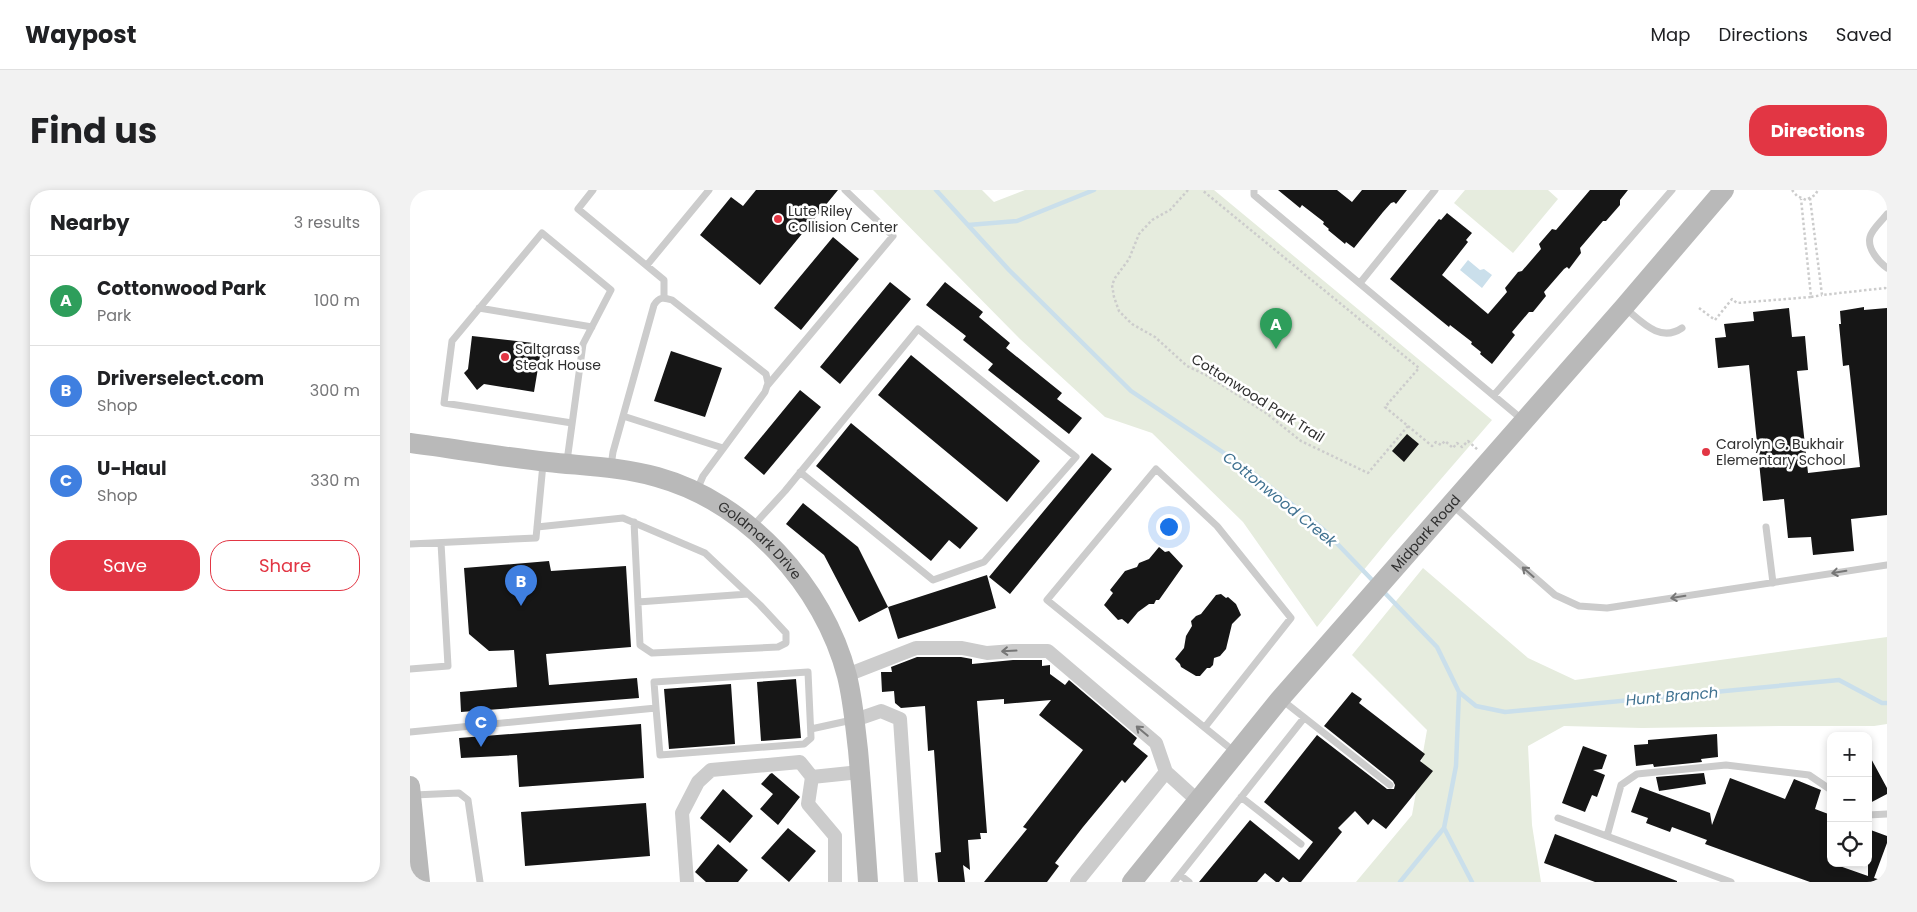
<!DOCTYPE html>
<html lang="en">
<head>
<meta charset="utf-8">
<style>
	body { margin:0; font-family:Poppins,sans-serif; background:#f2f2f2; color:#202124 }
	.controls { position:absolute; right:15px; bottom:15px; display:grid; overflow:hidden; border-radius:10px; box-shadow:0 2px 8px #0003 }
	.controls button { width:45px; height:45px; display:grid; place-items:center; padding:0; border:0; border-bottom:1px solid #e0e0e0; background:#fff; color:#202124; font:25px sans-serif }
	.you { position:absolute; left:758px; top:336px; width:18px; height:18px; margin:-12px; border:4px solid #fff; border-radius:50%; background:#1a73e8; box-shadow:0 0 0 8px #1a73e833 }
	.badge { display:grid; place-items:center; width:32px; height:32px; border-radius:50%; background:#e23644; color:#fff; font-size:16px; font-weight:700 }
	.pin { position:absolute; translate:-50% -41px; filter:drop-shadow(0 1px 2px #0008) }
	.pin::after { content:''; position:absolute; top:26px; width:18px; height:15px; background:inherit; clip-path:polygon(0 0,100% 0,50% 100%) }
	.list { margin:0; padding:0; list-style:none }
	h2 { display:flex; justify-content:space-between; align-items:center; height:65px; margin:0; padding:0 20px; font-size:21px }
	h2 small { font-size:16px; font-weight:400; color:#757577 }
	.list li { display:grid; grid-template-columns:32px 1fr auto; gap:15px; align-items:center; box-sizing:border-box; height:90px; padding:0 20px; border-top:1px solid #e0e0e0 }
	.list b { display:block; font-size:19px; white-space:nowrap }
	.list p { margin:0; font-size:16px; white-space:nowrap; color:#757577 }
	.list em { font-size:16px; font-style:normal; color:#757577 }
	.actions { display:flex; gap:10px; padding:15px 20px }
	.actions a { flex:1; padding:11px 0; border:1px solid #e23644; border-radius:20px; text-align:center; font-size:18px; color:#e23644 }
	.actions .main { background:#e23644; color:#fff }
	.icon { flex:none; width:28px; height:28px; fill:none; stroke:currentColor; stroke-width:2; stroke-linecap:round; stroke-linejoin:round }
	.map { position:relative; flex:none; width:1477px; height:692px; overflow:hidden; border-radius:20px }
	header { display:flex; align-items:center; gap:30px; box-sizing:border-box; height:70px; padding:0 25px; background:#fff; border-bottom:1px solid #e0e0e0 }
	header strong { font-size:24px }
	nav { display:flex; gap:28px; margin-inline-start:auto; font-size:18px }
	.intro { display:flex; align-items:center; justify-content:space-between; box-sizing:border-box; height:120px; padding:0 30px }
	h1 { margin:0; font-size:35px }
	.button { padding:12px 22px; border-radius:20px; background:#e23644; color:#fff; font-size:18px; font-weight:700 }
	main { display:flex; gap:30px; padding:0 30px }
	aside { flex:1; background:#fff; border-radius:20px; box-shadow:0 2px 8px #0003 }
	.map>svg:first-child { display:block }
	.green { fill:#e6ecde }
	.water { fill:#cadfeb }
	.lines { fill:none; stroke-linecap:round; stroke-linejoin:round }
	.stream { stroke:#cadfeb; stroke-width:4.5 }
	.building { fill:#161616 }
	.path { stroke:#ccc; stroke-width:2.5; stroke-dasharray:2.5 2.5; stroke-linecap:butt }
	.lane { stroke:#ccc; stroke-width:7 }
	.street { stroke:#ccc; stroke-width:14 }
	.secondary { stroke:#b9b9b9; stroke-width:20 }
	.oneway { stroke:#767676 }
	.poi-dot { fill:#e23644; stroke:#fff; stroke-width:2 }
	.labels { text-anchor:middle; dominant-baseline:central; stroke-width:5; stroke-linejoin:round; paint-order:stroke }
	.poi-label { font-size:14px; fill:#2f2f2f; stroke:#fff; text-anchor:start }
	.street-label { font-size:14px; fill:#2f2f2f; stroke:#fff }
	.water-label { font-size:15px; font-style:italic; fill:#3f7190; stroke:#fff }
</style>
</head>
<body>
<header>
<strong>Waypost</strong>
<nav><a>Map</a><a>Directions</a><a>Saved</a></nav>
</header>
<div class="intro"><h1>Find us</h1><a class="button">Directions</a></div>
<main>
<aside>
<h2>Nearby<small>3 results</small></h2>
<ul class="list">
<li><span class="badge" style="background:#2e9e5b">A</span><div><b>Cottonwood Park</b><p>Park</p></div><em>100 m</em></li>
<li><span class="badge" style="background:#3f7fe0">B</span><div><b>Driverselect.com</b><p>Shop</p></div><em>300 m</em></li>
<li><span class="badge" style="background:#3f7fe0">C</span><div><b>U-Haul</b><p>Shop</p></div><em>330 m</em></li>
</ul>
<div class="actions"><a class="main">Save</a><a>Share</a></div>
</aside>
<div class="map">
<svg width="1477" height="692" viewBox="0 0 1477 692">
	<rect width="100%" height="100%" fill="#fff"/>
	<path class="green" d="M463 0H572L584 12 615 0H804L1082 230 980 348 907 437 833 332 742 243 695 227 610 149Z
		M1055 0H1138L1148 9 1103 63 1044 13Z
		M1013 378 1118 468 1165 490 1477 447V534L1464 536H1370L1232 538 1154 536 1118 556 1122 635 1131 692H946L1002 625 1017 540 942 465Z"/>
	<path class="water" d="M1058 70 1070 80 1074 79 1082 85 1072 98 1050 80Z"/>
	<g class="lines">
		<path class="stream" d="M526 0 599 80 721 201 835 277 914 340 966 394
			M558 35 607 31 684 0
			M973 401 1027 457 1049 502 1046 576 1034 638 1062 692
			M1049 502 1066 516 1095 522 1429 490 1472 513H1477
			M990 692 1034 638"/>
	</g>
	<path class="building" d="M346 0H428L350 95 290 45 321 7 333 16Z
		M868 0H927L942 12 952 0H997L986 14 984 12 981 13 973 22 944 58 936 52 935 54 918 40 919 39 913 34 914 32 892 15 890 18Z
		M1180 0H1218L1210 10V15L1196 31H1193L1170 58 1171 63 1159 79 1157 77 1154 79 1134 102 1136 106 1123 122H1119L1102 142 1105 145 1082 174 1070 164 1071 162 1061 154 1062 152 1040 135 1039 137 980 89 1029 29 1031 30 1037 23 1062 43 1056 50 1058 52 1032 85 1078 124 1097 102 1095 98 1108 82 1112 81 1131 59 1129 54 1142 39 1146 40Z
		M423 47 449 69 391 140 364 118Z
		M480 92 501 109 430 194 410 177Z
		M535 92 573 122 569 127 600 153 596 158 652 203 647 209 672 228 659 244 578 180 583 174 553 150 556 146 516 115Z
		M1454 117V120L1477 118V325L1441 329 1444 361 1403 365 1401 347 1378 348 1374 309 1353 311 1339 175 1308 178 1305 148 1316 147 1314 134 1344 131 1343 122 1379 118 1382 147 1395 146 1398 180 1387 181 1398 283 1450 277 1439 175 1433 176 1429 134H1431L1430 121Z
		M62 146 132 154 124 202 74 194 67 200 54 183 58 179Z
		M261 161 312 178 295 227 244 211Z
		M501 165 630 271 597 312 468 205Z
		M390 200 411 217 354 285 334 268Z
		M441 233 568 338 550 359 539 350 521 371 406 276Z
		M997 244 1009 254 994 272 982 261Z
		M682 263 702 279 600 404 579 387Z
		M393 313 448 357 478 417 449 432 414 365 376 334Z
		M749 357 755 362 759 361 773 376 749 410H746L744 414H739L728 422 718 434 712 429 708 430 694 415 703 403 700 400 715 381 727 377 729 373 739 369Z
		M139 371 141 381 216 376 221 457 136 464 139 495 227 488 229 508 51 522 50 502 107 497 104 460 79 461 59 444 54 378Z
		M577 385 586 418 488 449 478 417Z
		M811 404 816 408 818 407 826 414 831 425 822 434 816 459 810 466 804 468 803 475 800 478H797L790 486H786L771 477 770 474 765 469 774 458 776 446 782 436 781 431 786 426 791 424 806 405Z
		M507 467H551L562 469V474L603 470H632V476L640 475V484L655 495 659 490 727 548 723 554 738 566 715 593 712 590 673 637 645 673 649 676 637 692H574L617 639 613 637 673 560 629 525 641 510 594 514V509L567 511 577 643H570L571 649 558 650 560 680 553 675 555 692H528L525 663 531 662 524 560 518 561 515 516 491 518 485 513 484 501 472 502 471 482H482L481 477Z
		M386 489 391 548 351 551 347 492Z
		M321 494 325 554 259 559 254 499Z
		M942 502 952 509 949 513 1015 564 1010 571 1023 581 976 639 963 629 958 635 945 621 928 638 932 642 891 692H879L873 687 869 692H866L855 683 847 692H789L840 630 889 670 903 652 854 612 907 545 977 599H984L985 595 983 591 914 536Z
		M231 534 234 588 109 597 107 565 51 568 49 548Z
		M1307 544 1308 567 1291 569 1292 572 1244 577 1243 574 1226 576 1224 555 1238 554V550Z
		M1173 556 1197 565 1192 579 1183 580 1195 585 1187 607 1182 605 1175 622 1152 613Z
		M1458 563 1477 598V604L1458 614Z
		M362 583 390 607 368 635 350 619 363 604 351 594 360 584Z
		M1294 583 1296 594 1249 601 1246 587Z
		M1320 588 1375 609 1384 589 1411 600 1405 619 1421 625V673L1458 686V639L1477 646V653L1464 688 1471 690 1470 692H1400L1295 654 1297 650 1262 637 1260 642 1236 633 1238 628 1221 622 1230 597 1300 623 1302 635Z
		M313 599 343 626 320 653 290 628Z
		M236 613 240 666 115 676 111 622Z
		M378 638 406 661 379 692 351 668Z
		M1145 644 1267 691V692H1185L1134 673Z
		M308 654 338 680 328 692H296L285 682Z"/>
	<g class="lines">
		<path class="path" d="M778 0 760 20 742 30 729 44 719 69 705 88 702 95 704 107 709 121 722 134 745 147 777 176 796 185 856 223 891 251 958 283 998 236 975 217 1009 178 792 0
			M1382 0 1387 6 1396 10 1405 5 1408 0
			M1400 8 1412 105 1475 98 1477 100
			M1401 107 1412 105
			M1289 118 1305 130 1322 109 1327 113 1401 107 1391 9
			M998 236 1022 256 1026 252 1031 255 1035 251 1043 258 1047 253 1052 257 1058 251 1068 260"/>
		<path class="lane" d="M183 0 168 19 254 90V107
			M844 0V5L1114 231
			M1477 24C1472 31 1462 39 1460 47 1457 59 1469 72 1477 78
			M237 75 299 0
			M950 93 1025 0
			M69 118 182 137
			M1215 118C1232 132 1250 153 1272 138
			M357 196 483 46 435 0
			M1084 205 1262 0
			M213 226 313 258
			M157 271 173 154 201 100 132 43 42 151 34 213 162 233
			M201 276 203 262 244 115C249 107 253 107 262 110L356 184 358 193 355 202 293 286 287 300
			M1042 315 1145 405 1169 416 1197 418 1477 375
			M343 336 375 301 508 139 666 267 574 372 523 390 390 282
			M127 337 213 328 295 363 350 415 376 443V453L368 457 242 463 230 455 224 332
			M1356 337 1363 393
			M0 354 126 348 133 274
			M228 412 338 404
			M0 479 38 476 31 353
			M872 510 980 595
			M795 537 881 428 807 336 746 279 637 410 826 563
			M401 539 442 530
			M0 542 246 518 244 492 398 482 401 548 394 554 250 565 246 518
			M4 605 49 603 58 610 70 692
			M831 607 891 654
			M1458 625 1477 624
			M1148 628 1321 692
			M1197 646 1211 595 1227 584 1316 575 1399 585 1421 600
			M770 685 779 692
			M764 692 894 528"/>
		<path class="street" d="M437 485 506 458H552L577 463 603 461H638L746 553 756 582 788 611
			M445 530 471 521 490 529 501 692
			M402 587 450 582
			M277 692 272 623 288 592 301 580 390 572 402 587 398 614 425 646V692
			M667 692 756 582"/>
		<g class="secondary">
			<path id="s1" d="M0 253C46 259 92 267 138 272 174 276 211 277 247 287 337 312 414 396 437 486 443 510 445 535 448 560 452 604 455 648 458 692"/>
			<path d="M0 596 10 692"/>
			<path id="s2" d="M722 692 870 509 1214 117 1314 0"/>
		</g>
	</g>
	<defs><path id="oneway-shaft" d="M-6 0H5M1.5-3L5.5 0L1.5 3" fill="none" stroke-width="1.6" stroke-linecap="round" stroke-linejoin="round" transform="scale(1.25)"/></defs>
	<g class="oneway">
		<use href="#oneway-shaft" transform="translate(1118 382) rotate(-139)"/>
		<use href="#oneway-shaft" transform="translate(1429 382) rotate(171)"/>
		<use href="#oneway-shaft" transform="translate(1268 407) rotate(171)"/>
		<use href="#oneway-shaft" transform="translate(599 461) rotate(177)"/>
		<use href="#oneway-shaft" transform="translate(732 541) rotate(-140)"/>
	</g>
	<g class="poi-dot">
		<circle cx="368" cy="29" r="5"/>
		<circle cx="95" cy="167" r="5"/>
		<circle cx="1296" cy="262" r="5"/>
	</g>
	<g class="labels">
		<g class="poi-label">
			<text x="378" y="21">Lute Riley<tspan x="378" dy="16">Collision Center</tspan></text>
			<text x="105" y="159">Saltgrass<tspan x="105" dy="16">Steak House</tspan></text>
			<text x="1306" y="254">Carolyn G. Bukhair<tspan x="1306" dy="16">Elementary School</tspan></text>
		</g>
		<g class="street-label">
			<text transform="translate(848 208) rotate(32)">Cottonwood Park Trail</text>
			<text stroke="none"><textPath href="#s2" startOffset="456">Midpark Road</textPath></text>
			<text stroke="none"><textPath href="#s1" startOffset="372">Goldmark Drive</textPath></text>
		</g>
		<g class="water-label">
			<text transform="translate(870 309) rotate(39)">Cottonwood Creek</text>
			<text transform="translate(1262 506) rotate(-5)">Hunt Branch</text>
		</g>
	</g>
</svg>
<div class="controls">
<button>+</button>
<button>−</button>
<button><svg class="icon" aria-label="locate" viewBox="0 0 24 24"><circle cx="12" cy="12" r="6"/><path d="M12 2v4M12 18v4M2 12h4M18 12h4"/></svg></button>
</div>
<div class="you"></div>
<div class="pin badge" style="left:866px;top:159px;background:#2e9e5b">A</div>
<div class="pin badge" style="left:111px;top:416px;background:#3f7fe0">B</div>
<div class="pin badge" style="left:71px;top:557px;background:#3f7fe0">C</div>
</div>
</main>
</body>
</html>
